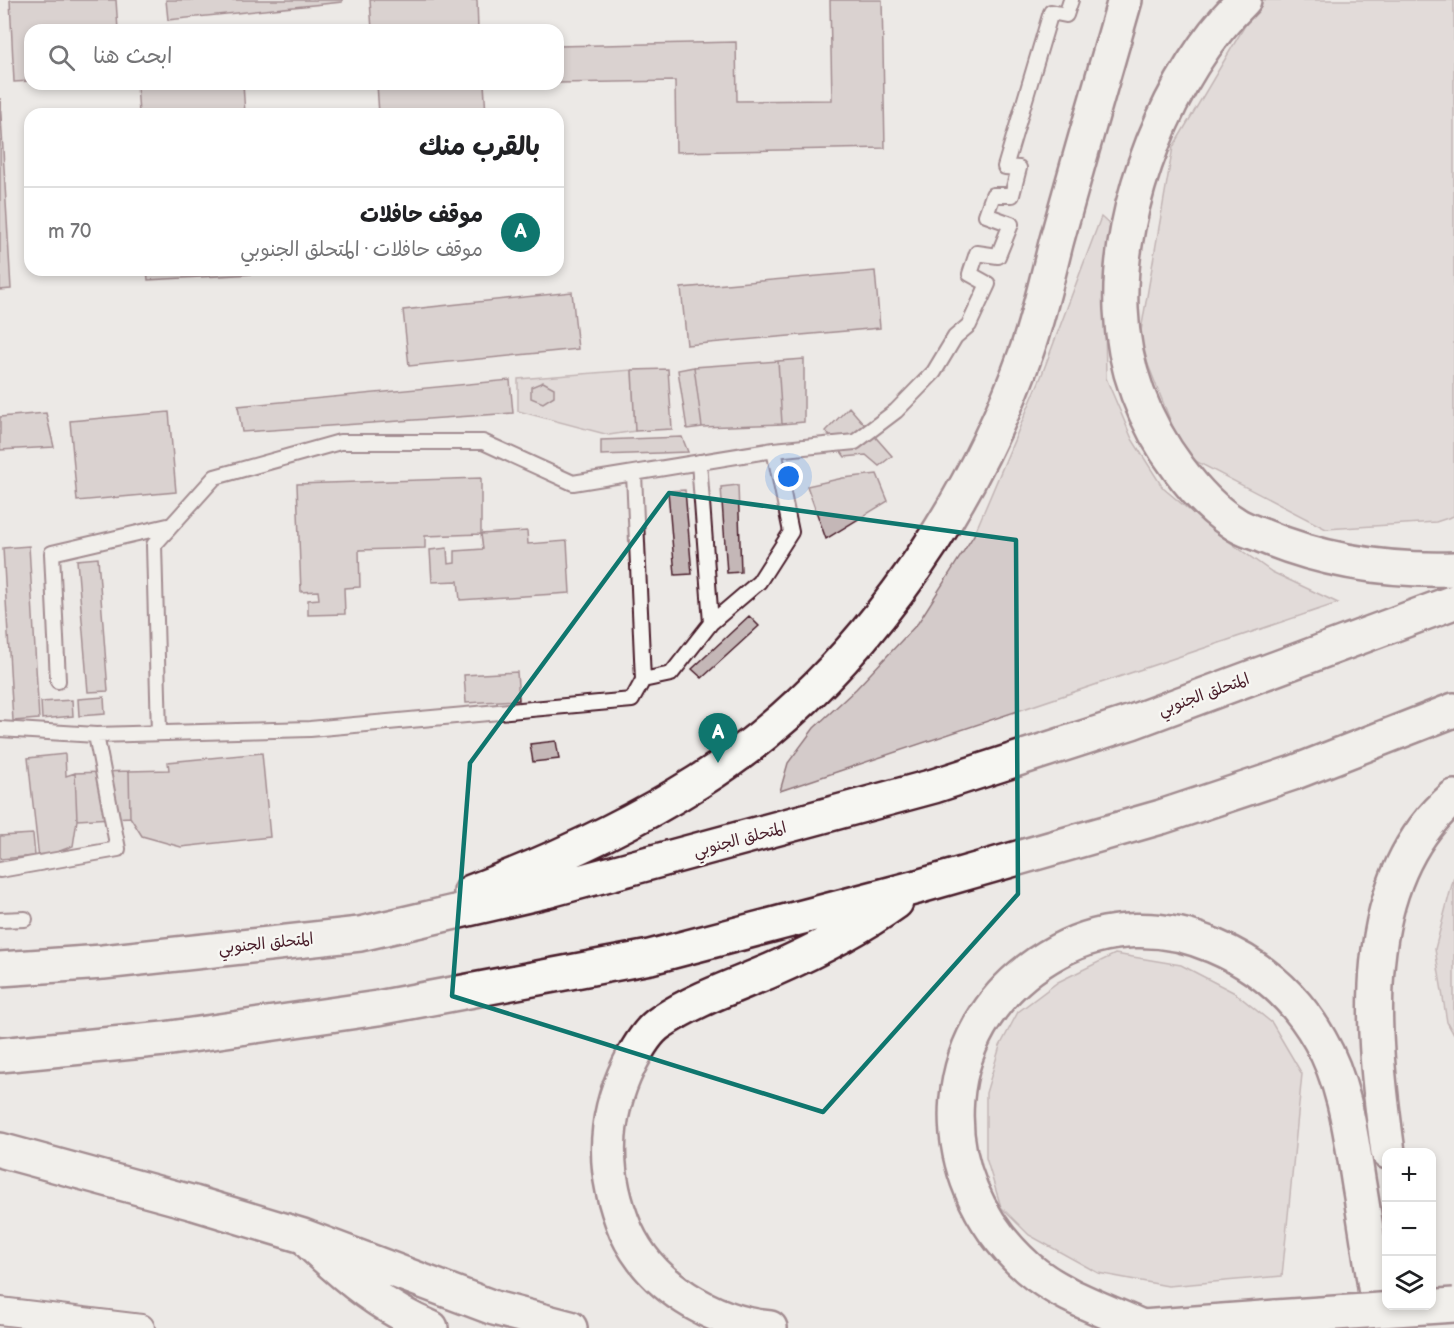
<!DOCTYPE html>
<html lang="ar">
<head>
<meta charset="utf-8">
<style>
	body { margin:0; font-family:"Balsamiq Sans","Playpen Sans Arabic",sans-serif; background:#f6f6f6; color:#202124; direction:rtl }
	.controls { position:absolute; right:18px; bottom:18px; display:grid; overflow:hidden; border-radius:12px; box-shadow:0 3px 9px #0003 }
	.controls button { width:54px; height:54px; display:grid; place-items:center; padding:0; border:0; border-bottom:2px solid #e0e0e0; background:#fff; color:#202124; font:30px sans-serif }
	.you { position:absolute; left:789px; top:477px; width:21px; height:21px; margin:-15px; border:4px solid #fff; border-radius:50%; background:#1a73e8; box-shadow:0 0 0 9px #1a73e833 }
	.badge { display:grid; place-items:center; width:39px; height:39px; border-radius:50%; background:#0f766e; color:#fff; font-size:20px; font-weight:700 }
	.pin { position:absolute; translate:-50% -50px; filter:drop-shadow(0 2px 3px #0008) }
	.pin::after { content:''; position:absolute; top:32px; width:21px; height:18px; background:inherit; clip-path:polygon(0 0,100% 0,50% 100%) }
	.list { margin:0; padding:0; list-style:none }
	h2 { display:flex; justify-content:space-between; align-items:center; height:78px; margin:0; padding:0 24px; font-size:26px }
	h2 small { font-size:20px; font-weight:400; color:#757577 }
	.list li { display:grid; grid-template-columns:39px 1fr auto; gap:18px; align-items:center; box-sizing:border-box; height:90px; padding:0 24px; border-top:2px solid #e0e0e0 }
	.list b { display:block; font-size:22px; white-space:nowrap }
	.list p { margin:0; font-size:20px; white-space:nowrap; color:#757577 }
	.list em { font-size:20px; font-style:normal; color:#757577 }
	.icon { flex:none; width:33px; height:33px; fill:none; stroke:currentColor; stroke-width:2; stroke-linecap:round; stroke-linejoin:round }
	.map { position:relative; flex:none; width:1454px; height:1328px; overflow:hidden; direction:ltr }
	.search { position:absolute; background:#fff; box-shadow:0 3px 9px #0003; left:24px; top:24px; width:540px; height:66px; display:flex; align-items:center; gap:15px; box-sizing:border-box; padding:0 21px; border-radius:18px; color:#757577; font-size:22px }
	.panel { position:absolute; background:#fff; box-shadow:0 3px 9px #0003; left:24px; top:108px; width:540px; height:168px; border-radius:18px; direction:rtl }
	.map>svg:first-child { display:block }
	.green { fill:#d4cbca; stroke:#8f757a; stroke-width:1.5 }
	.building { fill:#c4b7b7; stroke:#4a1f2b; stroke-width:1.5 }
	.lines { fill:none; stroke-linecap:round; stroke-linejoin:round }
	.lane-casing { stroke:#4a1f2b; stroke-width:18 }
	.street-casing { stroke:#4a1f2b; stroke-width:30 }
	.primary-casing { stroke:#4a1f2b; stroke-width:38 }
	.highway-casing { stroke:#4a1f2b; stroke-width:38 }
	.lane { stroke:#f6f6f2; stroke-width:14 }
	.street { stroke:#f6f6f2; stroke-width:26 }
	.primary { stroke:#f6f6f2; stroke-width:33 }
	.highway { stroke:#f6f6f2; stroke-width:33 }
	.highway-bridge-casing { stroke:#4a1f2b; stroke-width:38; stroke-linecap:butt }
	.highway-bridge { stroke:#f6f6f2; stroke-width:33 }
	.marked { fill:none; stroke:#0f766e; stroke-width:4.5; stroke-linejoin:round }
	.labels { text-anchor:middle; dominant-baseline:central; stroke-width:5; stroke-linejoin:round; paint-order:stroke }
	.street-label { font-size:16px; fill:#4a1f2b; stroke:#f6f6f2 }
</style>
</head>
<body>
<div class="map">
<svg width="1454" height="1328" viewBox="0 0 1454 1328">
	<rect width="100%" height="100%" fill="#ece9e6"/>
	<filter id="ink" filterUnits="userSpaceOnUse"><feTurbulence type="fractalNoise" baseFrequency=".0167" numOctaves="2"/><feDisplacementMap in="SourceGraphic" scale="12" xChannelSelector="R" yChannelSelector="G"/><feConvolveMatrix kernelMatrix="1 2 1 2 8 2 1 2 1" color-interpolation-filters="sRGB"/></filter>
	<g filter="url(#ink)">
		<path class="green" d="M1260 0H1454V516L1436 522 1326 529 1184 455 1139 342 1173 147Z
			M1101 217 1110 225 1104 267 1106 378 1132 439 1163 488 1214 531 1272 572 1338 603 780 791 788 763 814 728 856 689 918 623 974 535 1041 377Z
			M632 370 635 431 609 435 518 411V379Z
			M1454 877V1035L1447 1022 1435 949Z
			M1115 954 1181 965 1235 993 1272 1023 1302 1074 1282 1276 1168 1286 1098 1273 1029 1235 1001 1207 986 1158V1093L1000 1046 1018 1012 1058 982Z"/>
		<path class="building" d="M10 0H116L118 30H30V81L14 82Z
			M166 0H342V2L168 20Z
			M370 0H477L478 30H372Z
			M830 0H882L885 148 676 152 675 81 558 83V46L736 42 737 101 832 100Z
			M137 84H243L245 114H139Z
			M377 84H484L486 114H379Z
			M0 98 11 289 0 290Z
			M147 270H254V274L148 280Z
			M875 271 880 328 687 345 681 288Z
			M572 292 578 349 409 366 403 310Z
			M804 359V422L782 424 778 361Z
			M778 361 782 424 702 427 694 367Z
			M694 367 702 427 687 429 678 370Z
			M668 369 672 429 635 431 632 370Z
			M510 380 513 413 242 432 238 406Z
			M543 382 554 388V396L543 403 531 398V387Z
			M849 407 892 456 879 466 866 455 845 457 826 431Z
			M169 412 176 492 77 501 70 421Z
			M46 413 54 447 0 450V417Z
			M682 437 688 452 601 455V440Z
			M877 474 888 501 826 539 807 486 843 478Z
			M481 478V534L425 536V548L359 550 360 587 344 588 345 614 308 615V600L319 599 318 591 301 592 297 484Z
			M738 485 741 572 727 573 721 487Z
			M685 490 692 574 675 575 668 491Z
			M527 531 528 544 567 541 570 593 460 600 458 581 432 582 430 550 447 548 448 564 455 563V551L483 549 481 534Z
			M29 546 39 719 13 721 3 548Z
			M98 558 108 691 88 692 77 560Z
			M749 616 759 626 702 678 692 669Z
			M517 672 519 700 466 703 464 675Z
			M104 697 105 714 79 716 78 699Z
			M72 700 73 716 42 719 41 702Z
			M556 741 559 759 533 762 530 744Z
			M262 753 270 837 181 847 142 836 130 817 129 771 169 770 168 762Z
			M65 754 66 776 75 773 77 820 73 846 39 859 28 758Z
			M129 771 130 817 77 820 75 773Z
			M33 834 35 856 0 859V836Z"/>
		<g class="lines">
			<defs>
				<path id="lane" d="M711 623 759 582 791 532 774 450
					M643 680 671 674 711 623 699 462
					M58 681 52 553 172 525
					M0 729 96 735
					M159 733 154 545 215 477 340 442H483L573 483 774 450 855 442 896 411 934 372 955 337 969 325 988 284 970 274 977 253 998 256 1011 224 986 215 993 195H1012L1019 168 1005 167 1051 12 1066 15 1071 0
					M0 870 118 849 96 735 310 729 632 700 643 680 634 474
					M0 920 25 919"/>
				<path id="street" d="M0 1311 141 1328"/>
				<path id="primary" d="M1388 1152C1372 1036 1354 883 1454 797
					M1142 1327C1105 1310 1059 1295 1028 1268 924 1176 932 1019 1058 951 1106 925 1164 924 1214 946 1259 965 1296 997 1320 1040 1345 1083 1351 1136 1359 1185 1367 1232 1374 1280 1381 1328"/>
				<path id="highway" d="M1244 0C1169 73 1117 205 1121 309 1123 367 1144 423 1179 469 1194 489 1213 510 1234 523 1242 529 1253 532 1263 536 1323 561 1389 571 1454 569
					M471 892C548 863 628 826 698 782 849 687 968 517 1027 350 1039 315 1047 279 1056 243 1078 162 1102 81 1125 0
					M0 969 103 962 360 934 546 891 934 786 1132 722 1454 602
					M0 1055 164 1039 378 1008 650 957 917 887 1161 817 1293 773 1454 710
					M0 1150 194 1203 303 1236 494 1308 570 1328
					M311 1244C348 1279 383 1308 431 1328
					M770 1328C712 1322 651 1286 626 1231 602 1174 602 1120 629 1065 636 1051 648 1030 661 1022 695 999 735 986 772 970 815 951 857 930 896 902
					M1129 1328 1276 1317"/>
			</defs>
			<use href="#lane" class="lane-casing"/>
			<use href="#street" class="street-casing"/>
			<use href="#primary" class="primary-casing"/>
			<use href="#highway" class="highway-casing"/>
			<use href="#lane" class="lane"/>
			<use href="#street" class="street"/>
			<use href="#primary" class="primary"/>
			<use href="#highway" class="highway"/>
			<defs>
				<path id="highway-bridge" d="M1276 1317 1454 1305"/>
			</defs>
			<use href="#highway-bridge" class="highway-bridge-casing"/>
			<use href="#highway-bridge" class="highway-bridge"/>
		</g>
	</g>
	<path d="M0 0H1454V1328H0ZM669 493 1016 540 1018 894 823 1112 452 996 470 763Z" fill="#ece9e6" fill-opacity=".55" fill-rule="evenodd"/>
	<path class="marked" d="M669 493 1016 540 1018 894 823 1112 452 996 470 763Z"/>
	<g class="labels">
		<g class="street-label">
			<text transform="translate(1204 695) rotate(-20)">المتحلق الجنوبي</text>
			<text transform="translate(740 840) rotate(-15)">المتحلق الجنوبي</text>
			<text transform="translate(266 944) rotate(-6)">المتحلق الجنوبي</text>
		</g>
	</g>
</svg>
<div class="controls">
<button>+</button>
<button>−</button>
<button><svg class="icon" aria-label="layers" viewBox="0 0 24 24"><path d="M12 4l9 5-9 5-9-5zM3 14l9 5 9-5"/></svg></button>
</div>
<div class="you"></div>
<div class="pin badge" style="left:718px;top:763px">A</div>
<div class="search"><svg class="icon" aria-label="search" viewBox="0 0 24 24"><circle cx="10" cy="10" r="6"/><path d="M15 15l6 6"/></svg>ابحث هنا</div>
<section class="panel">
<h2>بالقرب منك<small></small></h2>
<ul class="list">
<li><span class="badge">A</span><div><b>موقف حافلات</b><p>موقف حافلات · المتحلق الجنوبي</p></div><em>70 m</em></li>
</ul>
</section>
</div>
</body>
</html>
